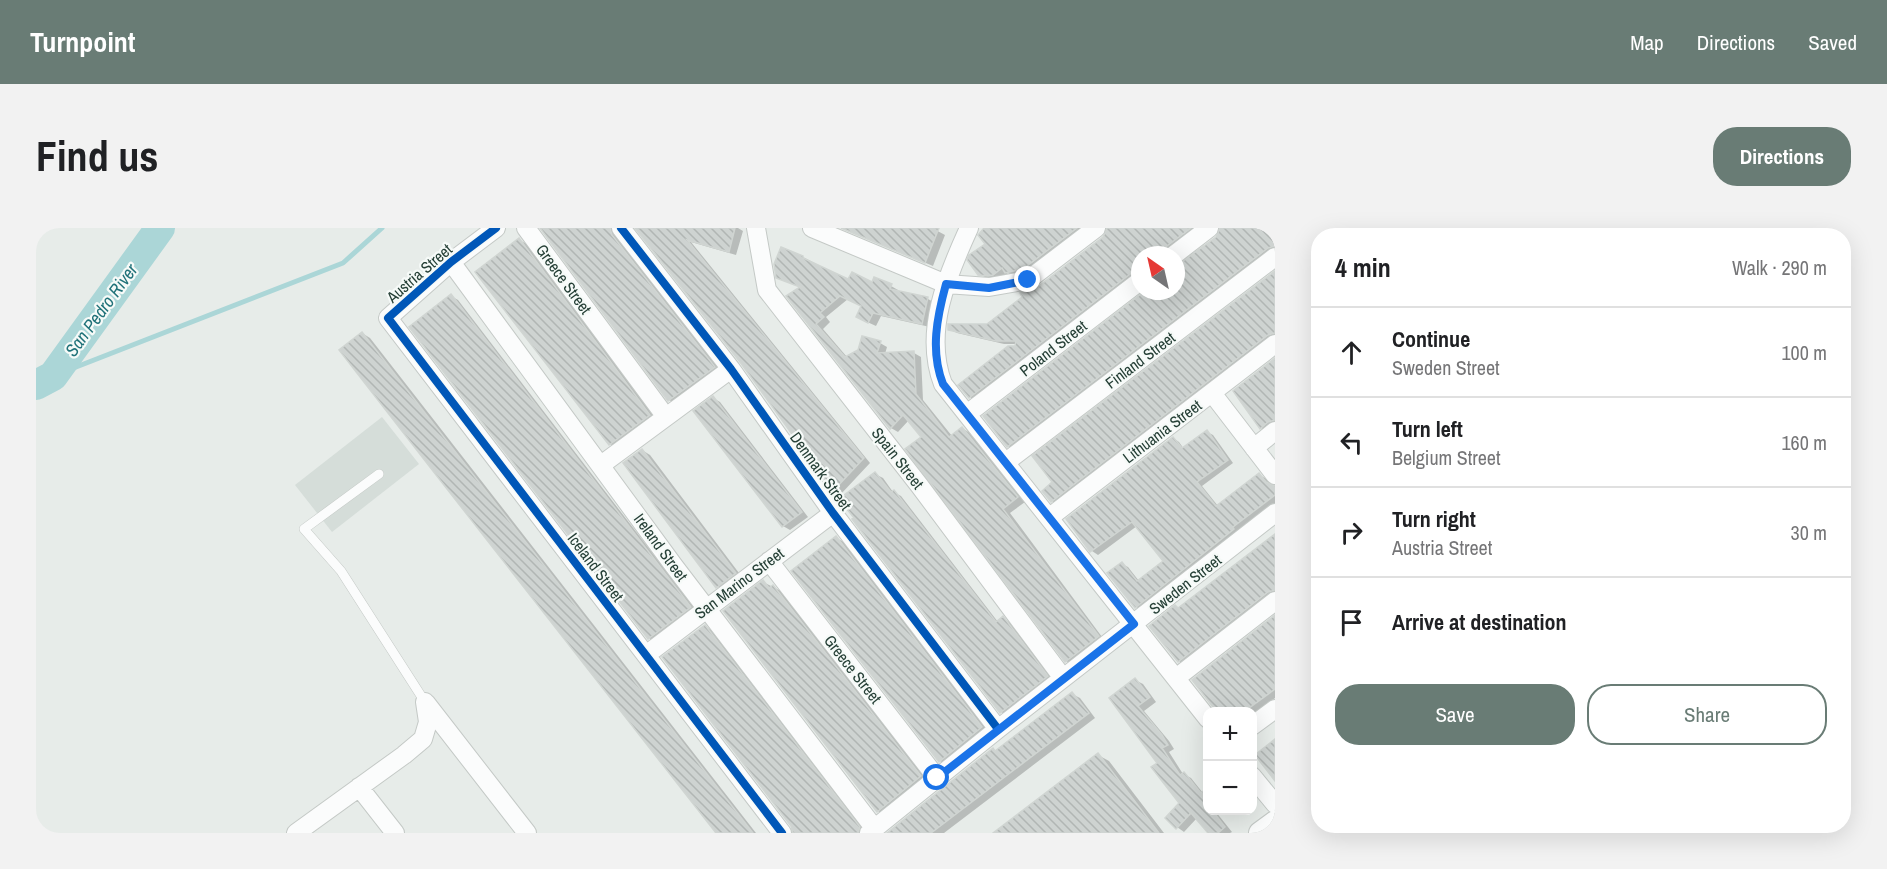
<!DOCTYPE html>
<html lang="en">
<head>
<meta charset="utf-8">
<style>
	body { margin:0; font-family:"Archivo Narrow",sans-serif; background:#f2f2f2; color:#202124 }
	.controls { position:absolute; right:18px; bottom:18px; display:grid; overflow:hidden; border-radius:12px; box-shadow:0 6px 24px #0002 }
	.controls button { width:54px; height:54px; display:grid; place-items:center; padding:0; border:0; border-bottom:2px solid #e0e0e0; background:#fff; color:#202124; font:30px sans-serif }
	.compass { position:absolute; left:1095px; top:18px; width:54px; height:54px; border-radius:50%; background:#fff; box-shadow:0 6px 24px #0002; rotate:326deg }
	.stop { position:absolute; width:18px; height:18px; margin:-14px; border:4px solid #1a73e8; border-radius:50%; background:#fff }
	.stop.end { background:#1a73e8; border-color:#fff; box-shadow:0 2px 6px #0008 }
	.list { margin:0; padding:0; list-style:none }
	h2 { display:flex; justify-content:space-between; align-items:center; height:78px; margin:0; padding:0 24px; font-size:26px }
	h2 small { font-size:20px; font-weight:400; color:#757577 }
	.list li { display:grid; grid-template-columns:39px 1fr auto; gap:18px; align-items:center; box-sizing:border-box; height:90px; padding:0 24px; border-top:2px solid #e0e0e0 }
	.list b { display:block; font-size:22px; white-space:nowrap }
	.list p { margin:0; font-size:20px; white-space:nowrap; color:#757577 }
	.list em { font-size:20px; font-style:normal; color:#757577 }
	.actions { display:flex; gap:12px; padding:18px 24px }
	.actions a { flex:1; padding:14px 0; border:2px solid #697c75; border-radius:24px; text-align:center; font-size:21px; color:#697c75 }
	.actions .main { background:#697c75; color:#fff }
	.icon { flex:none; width:33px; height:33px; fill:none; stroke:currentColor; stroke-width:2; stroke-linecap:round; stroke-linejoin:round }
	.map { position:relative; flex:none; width:1239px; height:605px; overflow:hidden; border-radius:24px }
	header { display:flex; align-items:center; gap:36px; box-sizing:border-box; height:84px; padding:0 30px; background:#697c75; color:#fff }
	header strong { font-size:28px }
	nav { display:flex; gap:33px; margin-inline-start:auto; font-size:21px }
	.intro { display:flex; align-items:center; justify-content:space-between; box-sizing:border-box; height:144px; padding:0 36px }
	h1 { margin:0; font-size:42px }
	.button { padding:15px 27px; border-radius:24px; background:#697c75; color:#fff; font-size:21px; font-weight:700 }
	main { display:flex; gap:36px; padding:0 36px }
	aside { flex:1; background:#fff; border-radius:24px; box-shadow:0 6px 24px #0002 }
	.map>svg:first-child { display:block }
	.built { fill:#d5ddd9 }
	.shadow { fill:#0003 }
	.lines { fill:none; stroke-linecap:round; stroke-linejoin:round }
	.stream { stroke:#abd6d7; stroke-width:5 }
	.river { stroke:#abd6d7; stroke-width:30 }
	.building { fill:url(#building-back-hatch); stroke:#d0d5d2; stroke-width:1.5 }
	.service-casing { stroke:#c4c9c6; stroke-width:10 }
	.minor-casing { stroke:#c4c9c6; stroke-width:20 }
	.tertiary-casing { stroke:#c4c9c6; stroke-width:24 }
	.service { stroke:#fbfcfc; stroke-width:9 }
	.minor { stroke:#fbfcfc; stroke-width:18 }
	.tertiary { stroke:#fbfcfc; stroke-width:22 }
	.cycleway-casing { stroke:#f6faf8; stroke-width:11 }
	.cycleway { stroke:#0057b8; stroke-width:8 }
	.route { stroke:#1a73e8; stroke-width:8 }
	.labels { text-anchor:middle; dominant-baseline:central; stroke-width:4.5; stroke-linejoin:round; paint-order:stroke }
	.street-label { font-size:16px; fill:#253f36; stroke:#f6faf8 }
	.water-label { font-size:18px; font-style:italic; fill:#217279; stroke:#f6faf8 }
</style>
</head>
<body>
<header>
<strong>Turnpoint</strong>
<nav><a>Map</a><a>Directions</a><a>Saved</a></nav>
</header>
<div class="intro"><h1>Find us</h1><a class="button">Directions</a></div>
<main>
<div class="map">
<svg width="1239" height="605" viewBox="0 0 1239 605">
	<defs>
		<pattern id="building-back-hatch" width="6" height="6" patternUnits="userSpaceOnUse" patternTransform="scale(1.5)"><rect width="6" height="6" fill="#ced3d1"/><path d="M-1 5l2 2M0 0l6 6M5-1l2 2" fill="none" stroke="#b1b6b4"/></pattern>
	</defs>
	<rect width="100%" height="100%" fill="#e7ece9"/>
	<path class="built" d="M346 189 383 236 296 304 259 257Z"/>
	<path class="shadow" d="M506 0H582L583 12 685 143 641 176 633 172Z
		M601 0H702L707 3 700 27 655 14 834 235 805 266 798 262 705 133Z
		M806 0H896L909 7 897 38Z
		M951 0H1056L995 45 978 48 972 45 965 50H951L943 46 951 16Z
		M1072 0H1167L1135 27H1104V48L941 174 934 169 980 119V116H968L921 105 913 101 951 97 1068 10Z
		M1185 0H1239V24L980 222 972 218 1112 63H1140V38L1181 10Z
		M483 12 491 16 621 191 582 220 574 216Z
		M767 29 813 53 855 58 862 62 861 64 892 71 899 75 894 99 845 88 840 98 829 93 827 78 812 71 790 89 794 94 787 101 811 129 844 115 851 119 849 126 878 125 885 129 887 172 916 208 926 200 934 205 989 274 974 285 1069 413 1038 437 1030 433 871 221 888 209 873 192 862 204 855 200 752 69 765 60Z
		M1239 45V111L1023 277 1016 273Z
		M415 68 422 72 661 383 620 414 613 410Z
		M326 105 334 110 720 605H682L305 122Z
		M1239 132V199L1232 204 1225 200Z
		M677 170 684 174 772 289 754 302 747 298Z
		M1171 204 1177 207 1197 235 1166 258 1182 278 1223 247 1229 250 1239 261V275L1202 303 1106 382 1100 379 1086 336 1092 339 1103 353 1129 333 1101 298 1062 327 1056 323 1032 292 1137 210 1143 214 1148 221Z
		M606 222 614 227 706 349 689 363 681 358Z
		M839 246 847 250 857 264 865 268 962 394 967 390 975 395 1018 453 973 488 965 484Z
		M1239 308V368L1150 438 1143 433V381Z
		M800 310 808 314 953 504 911 537 904 533Z
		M727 354 745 363 892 553 849 588 842 583Z
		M1239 389V470L1216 487V484H1181L1158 452Z
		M669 398 676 403 830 605H758Z
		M1099 452 1107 456 1120 474 1108 483 1133 513 1138 521 1133 524 1147 546 1155 550 1167 565 1172 582H1182L1180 584 1196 604 1194 605H1174L1161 590 1148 604 1141 599 1145 576 1123 535 1075 470Z
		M1036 466 1044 470 1059 490 908 605H854L957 522 960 524Z
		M1062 527 1073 533 1128 605H959Z"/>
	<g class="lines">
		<path class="stream" d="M17 148 307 35 346 0"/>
		<path class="river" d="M0 157 17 148 124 0"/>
	</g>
	<path class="building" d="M504 0H574L576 7 679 139 632 173Z
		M599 0H699L693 24 651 12 828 230 797 263 704 134Z
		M805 0H903L889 35Z
		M948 0H1041L987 41 969 45 966 40 957 47 952 48 942 47 931 32 933 27 949 16 942 7Z
		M1071 0H1155L1131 18 1126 27H1104V42L1097 44 933 170 922 157 972 118H979L980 113H960L912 102V96H951L986 69 984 65 999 61 1067 9Z
		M1184 0H1239V18L1232 20 971 219 947 188 1109 63H1140V38L1180 9Z
		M483 10 614 187 573 217 439 44Z
		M745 19 767 28V30L812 51 816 44 836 54 838 49 856 56 854 61 892 69 886 96 837 85 832 95 820 89 825 78 804 68 784 85 788 89 780 96 809 129 822 122 826 108 845 113 841 125 878 123 880 166 913 209 926 199 982 269 967 281 1063 408 1029 434 869 221 885 209 867 187 854 201 750 68 764 59 740 50 738 36Z
		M1239 43V105L1232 107 1015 274 1006 263 1016 254 996 228Z
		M415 66 655 379 612 411 373 99Z
		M326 104 389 185 717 605H680L404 252 303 122Z
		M1239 130V192L1232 194 1224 201 1197 163Z
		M677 168 766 284 746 299 657 183Z
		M1171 202 1192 232 1161 254 1180 278 1223 245 1230 254 1239 258V267L1197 299 1198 301 1099 380 1071 345 1086 334 1101 353 1127 333 1096 294 1054 324 1030 291 1137 209 1146 220Z
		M606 221 700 345 680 360 587 235Z
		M839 244 855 264 858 262 960 394 967 388 1012 448 964 485 816 291 818 290 803 271Z
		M1239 306V362L1232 364 1142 434 1113 398 1139 377 1142 380Z
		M800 308 946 499 903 534 755 343Z
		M727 352 733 360 737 357 885 548 841 584 687 383Z
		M1239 387V461L1209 483H1180L1156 452Z
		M669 397 824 599 822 605H757L755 598 626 429Z
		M1099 450 1114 469 1102 478 1126 507 1132 517 1126 520 1144 547 1148 544 1165 565 1172 559V582H1176L1189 599 1182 605H1172L1155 585 1140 601 1129 590 1143 575 1115 539 1121 535 1073 470Z
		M1036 464 1053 485 895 605H851L957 520 959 523Z
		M1239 511V553L1219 527Z
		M1062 525 1123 605H957Z"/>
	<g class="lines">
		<defs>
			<path id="service" d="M343 246 268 301 305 343 389 474"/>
			<path id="minor" d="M460 0 415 34 352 90 746 605
				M490 0 630 189
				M585 0 695 141 797 285 962 501
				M720 0 731 62 883 257 1027 450
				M776 0 910 56 953 59 992 52 1060 0
				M933 0C911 48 887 104 907 156L1172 491
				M1138 27 1173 0
				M415 34 638 338 839 601
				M1176 165 1239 247
				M931 186 1104 53
				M1218 220 1239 203
				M970 234 1239 29
				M565 237 695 141
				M1014 289 1239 116
				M733 333 901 550
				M610 427 797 285
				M1140 450 1239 373
				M390 475 491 605
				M1216 498 1239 481
				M1216 548 1239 576
				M323 559 359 605
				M260 605 368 527 387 511 392 494 389 474
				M833 605 962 501 1239 285"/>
			<path id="tertiary" d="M1224 605 1239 594"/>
		</defs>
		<use href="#service" class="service-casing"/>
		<use href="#minor" class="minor-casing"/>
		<use href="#tertiary" class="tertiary-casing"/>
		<use href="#service" class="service"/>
		<use href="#minor" class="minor"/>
		<use href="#tertiary" class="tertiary"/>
		<defs>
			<path id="cycleway" d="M460 0 415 34 352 90 746 605
				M585 0 695 141 797 285 962 501"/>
		</defs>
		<use href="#cycleway" class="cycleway-casing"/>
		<use href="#cycleway" class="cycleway"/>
	</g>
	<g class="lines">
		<path class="route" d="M901 550 1098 396 907 156C894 123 901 89 910 56L953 60 992 52"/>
	</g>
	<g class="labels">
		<g class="street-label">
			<text transform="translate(383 45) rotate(-41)">Austria Street</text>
			<text transform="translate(528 51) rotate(54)">Greece Street</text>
			<text transform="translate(1017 120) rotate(-38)">Poland Street</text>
			<text transform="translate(1104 132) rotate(-37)">Finland Street</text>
			<text transform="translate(1126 203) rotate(-37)">Lithuania Street</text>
			<text transform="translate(862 230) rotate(52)">Spain Street</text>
			<text transform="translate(785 243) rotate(54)">Denmark Street</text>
			<text transform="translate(625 319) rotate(54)">Ireland Street</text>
			<text transform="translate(560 339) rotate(53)">Iceland Street</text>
			<text transform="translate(703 355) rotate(-37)">San Marino Street</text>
			<text transform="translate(1149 356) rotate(-38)">Sweden Street</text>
			<text transform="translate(817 441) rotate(52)">Greece Street</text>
		</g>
		<g class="water-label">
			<text transform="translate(65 82) rotate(-54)">San Pedro River</text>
		</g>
	</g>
</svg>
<div class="controls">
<button>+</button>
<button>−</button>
</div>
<svg class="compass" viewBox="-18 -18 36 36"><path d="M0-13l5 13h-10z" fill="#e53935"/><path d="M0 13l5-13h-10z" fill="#757577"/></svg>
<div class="stop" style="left:901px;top:550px"></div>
<div class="stop end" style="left:992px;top:52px"></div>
</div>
<aside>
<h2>4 min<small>Walk · 290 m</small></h2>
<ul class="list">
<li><svg class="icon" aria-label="ahead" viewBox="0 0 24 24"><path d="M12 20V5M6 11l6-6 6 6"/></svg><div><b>Continue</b><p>Sweden Street</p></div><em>100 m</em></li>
<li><svg class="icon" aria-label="left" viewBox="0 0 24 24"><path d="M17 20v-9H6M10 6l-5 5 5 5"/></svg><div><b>Turn left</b><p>Belgium Street</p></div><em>160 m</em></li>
<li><svg class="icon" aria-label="right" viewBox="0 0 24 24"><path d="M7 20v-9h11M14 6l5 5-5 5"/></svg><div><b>Turn right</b><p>Austria Street</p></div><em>30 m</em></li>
<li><svg class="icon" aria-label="arrive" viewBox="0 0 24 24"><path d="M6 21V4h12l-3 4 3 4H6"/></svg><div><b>Arrive at destination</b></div></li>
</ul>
<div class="actions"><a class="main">Save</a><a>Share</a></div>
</aside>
</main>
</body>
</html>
